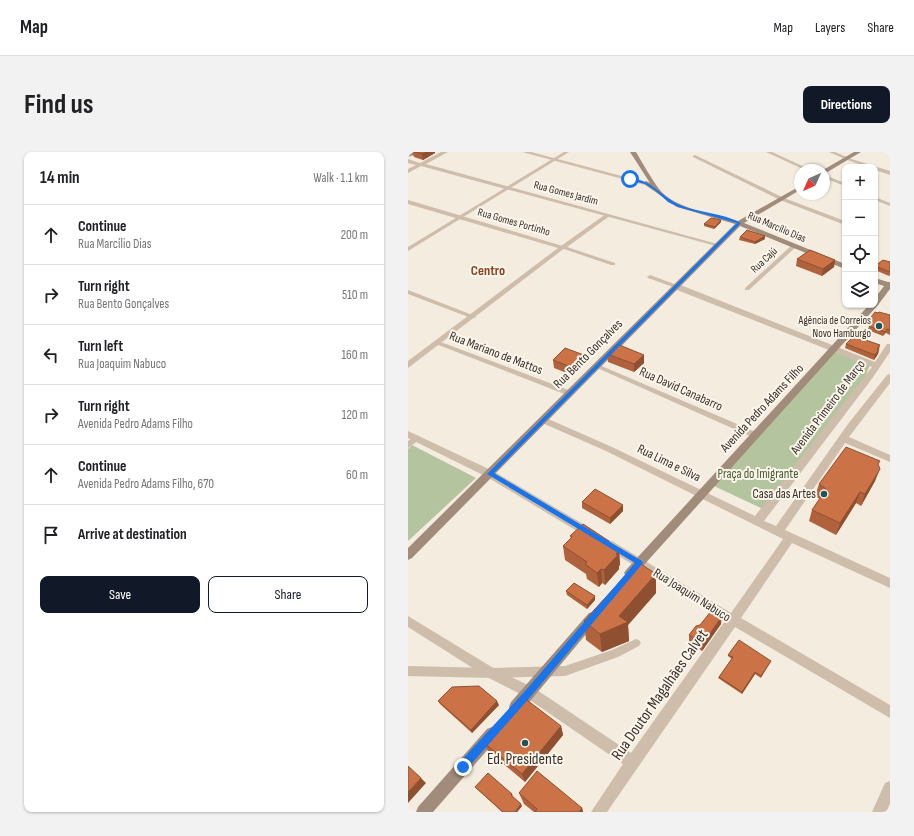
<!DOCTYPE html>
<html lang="en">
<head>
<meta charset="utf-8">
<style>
	body { margin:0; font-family:"Sofia Sans Condensed",sans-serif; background:#f2f2f2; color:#202124 }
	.controls { position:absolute; right:12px; top:12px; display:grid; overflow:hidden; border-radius:8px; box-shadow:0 1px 3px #0004 }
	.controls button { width:36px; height:36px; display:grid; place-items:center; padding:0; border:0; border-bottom:1px solid #e0e0e0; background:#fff; color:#202124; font:20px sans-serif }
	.compass { position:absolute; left:386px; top:12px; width:36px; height:36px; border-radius:50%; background:#fff; box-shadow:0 1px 3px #0004; rotate:225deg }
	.stop { position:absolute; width:12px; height:12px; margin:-9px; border:3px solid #1a73e8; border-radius:50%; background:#fff }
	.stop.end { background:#1a73e8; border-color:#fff; box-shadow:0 1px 4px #0008 }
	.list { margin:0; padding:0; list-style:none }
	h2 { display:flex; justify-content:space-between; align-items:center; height:52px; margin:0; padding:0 16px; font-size:17px }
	h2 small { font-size:13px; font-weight:400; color:#757577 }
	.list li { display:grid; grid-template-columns:26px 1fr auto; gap:12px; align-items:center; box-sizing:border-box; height:60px; padding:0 16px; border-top:1px solid #e0e0e0 }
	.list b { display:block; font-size:15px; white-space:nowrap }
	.list p { margin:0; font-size:13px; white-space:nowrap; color:#757577 }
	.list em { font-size:13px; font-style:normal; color:#757577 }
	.actions { display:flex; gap:8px; padding:12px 16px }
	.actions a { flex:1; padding:9px 0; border:1px solid #111827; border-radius:8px; text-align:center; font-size:14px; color:#111827 }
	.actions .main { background:#111827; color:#fff }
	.icon { flex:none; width:22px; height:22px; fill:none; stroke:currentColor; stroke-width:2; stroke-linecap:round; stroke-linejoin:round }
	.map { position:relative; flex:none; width:482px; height:660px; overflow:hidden; border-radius:8px }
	header { display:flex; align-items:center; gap:24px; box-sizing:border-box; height:56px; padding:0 20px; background:#fff; border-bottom:1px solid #e0e0e0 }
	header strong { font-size:19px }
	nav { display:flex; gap:22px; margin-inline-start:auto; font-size:14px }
	.intro { display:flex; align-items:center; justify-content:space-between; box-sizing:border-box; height:96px; padding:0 24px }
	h1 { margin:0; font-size:28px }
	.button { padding:10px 18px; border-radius:8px; background:#111827; color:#fff; font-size:14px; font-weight:700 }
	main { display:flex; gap:24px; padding:0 24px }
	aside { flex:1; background:#fff; border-radius:8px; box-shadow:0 1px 3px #0004 }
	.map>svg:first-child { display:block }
	.green { fill:#b4c49e }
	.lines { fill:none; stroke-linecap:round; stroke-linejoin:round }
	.minor { fill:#cdbdaa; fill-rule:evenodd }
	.tertiary { fill:#cdbdaa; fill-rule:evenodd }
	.secondary { fill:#a18c7b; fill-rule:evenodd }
	.wall { fill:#af623c }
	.shaded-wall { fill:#8e5031 }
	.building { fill:#cb7246; stroke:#8e5031 }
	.route { fill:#1a73e8 }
	.poi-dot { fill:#1d545e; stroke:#fbf6ec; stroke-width:1.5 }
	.labels { text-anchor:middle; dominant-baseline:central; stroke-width:4; stroke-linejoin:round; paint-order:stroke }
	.far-street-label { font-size:11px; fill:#3a302a; stroke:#fbf6ec }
	.far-poi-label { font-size:11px; fill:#3a302a; stroke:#fbf6ec; text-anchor:end }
	.street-label { font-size:13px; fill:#3a302a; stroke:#fbf6ec }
	.park-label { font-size:13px; fill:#455a2c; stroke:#fbf6ec }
	.poi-label { font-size:13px; fill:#3a302a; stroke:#fbf6ec; text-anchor:end }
	.far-district-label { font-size:14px; font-weight:bold; fill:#8d431f; stroke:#fbf6ec }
	.near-street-label { font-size:16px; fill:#3a302a; stroke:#fbf6ec }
	.near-poi-label { font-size:16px; fill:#3a302a; stroke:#fbf6ec }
</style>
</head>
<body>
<header>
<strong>Map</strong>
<nav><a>Map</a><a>Layers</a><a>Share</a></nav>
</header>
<div class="intro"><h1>Find us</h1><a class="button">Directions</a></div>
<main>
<aside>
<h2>14 min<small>Walk · 1.1 km</small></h2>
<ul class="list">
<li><svg class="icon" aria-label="ahead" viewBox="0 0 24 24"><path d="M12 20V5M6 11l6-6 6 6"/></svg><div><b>Continue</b><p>Rua Marcílio Dias</p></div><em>200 m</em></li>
<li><svg class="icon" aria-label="right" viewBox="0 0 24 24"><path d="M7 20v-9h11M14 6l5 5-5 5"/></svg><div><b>Turn right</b><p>Rua Bento Gonçalves</p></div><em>510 m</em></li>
<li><svg class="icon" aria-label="left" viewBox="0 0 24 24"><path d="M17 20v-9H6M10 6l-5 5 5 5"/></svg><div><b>Turn left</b><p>Rua Joaquim Nabuco</p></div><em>160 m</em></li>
<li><svg class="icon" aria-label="right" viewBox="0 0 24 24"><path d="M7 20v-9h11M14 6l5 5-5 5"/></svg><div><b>Turn right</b><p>Avenida Pedro Adams Filho</p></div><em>120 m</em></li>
<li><svg class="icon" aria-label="ahead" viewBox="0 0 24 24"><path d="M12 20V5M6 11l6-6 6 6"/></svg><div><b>Continue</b><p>Avenida Pedro Adams Filho, 670</p></div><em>60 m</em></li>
<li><svg class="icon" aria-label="arrive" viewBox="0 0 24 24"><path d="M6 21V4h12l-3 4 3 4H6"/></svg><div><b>Arrive at destination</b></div></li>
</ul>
<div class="actions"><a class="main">Save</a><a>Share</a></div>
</aside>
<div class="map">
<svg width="482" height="660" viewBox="0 0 482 660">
	<rect width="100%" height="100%" fill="#f4ecdf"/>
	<path class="green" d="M427 200 462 213 457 225 355 357 306 334Z
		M4 293 68 326 0 389V297Z"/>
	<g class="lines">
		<path class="minor" d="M156 0H161L0 99V95Z
			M358 0H364L403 18H397Z
			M421 0H427L441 6 437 7Z
			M287 3 376 46 437 69V73L372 48 285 5V4Z
			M416 23 437 31V34L416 26Z
			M467 45 482 51V54L467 48Z
			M198 62 203 63 159 95 207 111V113H203L153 96V94Z
			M384 93 389 94 341 138H337V136Z
			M242 123 269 133 270 134 265 135 240 126 239 125Z
			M0 138 67 164 68 165 67 166H63L0 142Z
			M30 189 163 239 165 241 161 243H159L28 192V190Z
			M189 212 350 281 351 283 350 285H344L187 215V213Z
			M8 283 11 284 12 286 11 288 0 296V289Z
			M228 487 231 488 233 491 231 494 210 505 157 524 83 526 0 524V514L83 516 157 514 204 498Z"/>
		<path class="tertiary" d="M33 0H40L18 12 313 93 308 94 13 14 0 21V17L8 13 0 11V7L12 11Z
			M114 0H123L240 31 237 33Z
			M437 5 482 19V23L467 18V15H459L437 7Z
			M0 48 158 95 0 216V209L150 96 0 52Z
			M264 132H270L467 210 479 192H482V200L463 228 356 369 368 374 440 272 479 223 482 222V231L441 285 482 303V310L437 291 377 378 482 426V436L384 391 333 466 482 553V566L327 475 199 660H183L215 612 116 544 79 525 0 475V464L87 517 126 536 223 601 317 469 196 395 195 392 196 389 200 388 204 389 323 461 375 387 198 299 132 270 130 268 132 266H138L204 295 347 364 464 215 264 136Z
			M0 279 85 319 187 379 188 382 187 385 183 386 179 385 79 325 0 286Z
			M482 629V652L478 660H464L477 631Z"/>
		<path class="secondary" d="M5 0H14L0 5V1Z
			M222 0H228C235 12 243 26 251 37 266 57 307 62 330 69L392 34V38L336 71 437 112V117L332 74 4 406 0 408V396L327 72 269 55 236 32 235 31 238 29 242 31Z
			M446 0H453L416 22 415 18Z
			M467 126 480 130H482V137L470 153 226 424 222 426 218 424 216 421 218 418 461 153H467V146L476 134 467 131Z
			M185 460 189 461 191 465 189 469 113 560 108 561 103 560 101 555 103 550 181 461Z
			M84 575 89 577 91 582 89 587 25 660H8L10 655 79 577Z"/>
	</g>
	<path class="wall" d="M4 0H27V1L15 8 6 5Z
		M313 70 306 77 296 74V72Z
		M332 85 357 87 347 92 331 88Z
		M389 107 427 108 426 115 414 124 388 114Z
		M482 110V123L481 124 467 118V114Z
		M470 161 482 163V183L478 181 475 184 460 178 461 174 459 173 460 169Z
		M438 192 472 193 470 202 466 208 437 196Z
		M199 202 236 203V211L226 220 200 210Z
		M176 203V211L164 223 146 216 145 208Z
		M470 313 467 329 453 354 448 351 428 383 401 369 404 358 412 347 407 344 411 332Z
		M174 350 215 359 202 372 174 356Z
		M162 384 201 389 202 392 211 398 212 413 211 414V417L197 433 194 431 191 435 179 427 178 422 157 408 155 394 163 386Z
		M248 422V441L220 473 221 489 194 500 178 488 176 469Z
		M158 439 187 444V448L179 457 159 443Z
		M313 472 294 499 281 490V483L292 473Z
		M320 503 363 509 353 526 347 522 334 542 310 526 311 525 324 507 320 504Z
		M30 549 91 553 64 581 32 552Z
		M153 574 155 583 117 630 80 599 75 590Z
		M67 635 104 642 105 643 104 644 114 654 109 660H94Z
		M111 641 174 656 175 660H126L116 652Z"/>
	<path class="shaded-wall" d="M19 0H27V1L15 8 14 2Z
		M313 68V70L306 77 307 75Z
		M357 84V87L347 92V90Z
		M427 108 426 115 414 124 415 117Z
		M471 197 470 202 466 208 467 203Z
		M176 203V211L164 223 163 215Z
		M236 203V211L226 220V212Z
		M472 317 467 329 453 354 457 342Z
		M452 340 448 351 428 383 432 371Z
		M215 353V359L202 372V366Z
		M211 398 212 413 211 414V417L197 433 196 418Z
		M193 417 194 431 191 435 189 421Z
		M248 422V441L220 473 221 489 194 500 192 482 211 464Z
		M187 444V448L179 457V453Z
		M314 464 313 472 294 499 295 492Z
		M347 520V522L334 542V540Z
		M89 549 91 553 64 581 63 578Z
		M153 574 155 583 117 630 114 622Z
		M13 626 18 631 0 651V640Z
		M113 652 114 654 109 660H107Z
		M174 656 175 660H171Z"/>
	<path class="building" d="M6 0H19L14 2Z
		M303 66 313 68 307 75 296 72Z
		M339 78 357 84 347 90 332 85Z
		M402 98 427 108 415 117 389 107Z
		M475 108 482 110V120L467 114Z
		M467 160 470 161 471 160 482 163V178L479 177 477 180 461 174 464 170 460 169Z
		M446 184 472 193 469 197H471L467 203 438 192Z
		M209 192 236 203 226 212 199 202Z
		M157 196 176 203 163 215 145 208Z
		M438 295 472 309 470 312 472 317 457 342 452 340 432 371 404 358 418 337 411 332Z
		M187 337 215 353 202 366 174 350Z
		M175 372 201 389 200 391 211 398 208 402 210 403 196 418 193 417 189 421 177 412 179 410 155 394 164 385 162 384Z
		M230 410 248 422 211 464 220 470 192 482 176 469Z
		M166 431 187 444 179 453 158 439Z
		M304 458 314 464 295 492 281 483 288 474 292 473Z
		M331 488 363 509 353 524 347 520 334 540 311 525 325 505 320 503Z
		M71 534 89 549 63 578 30 549 44 535Z
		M115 545 153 574 114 622 75 590Z
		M0 614 13 626 0 640Z
		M129 619 174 656 171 660H127L129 657 111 641Z
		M80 621 104 642 103 643 113 652 107 660H95L67 635Z"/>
	<path class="route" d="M221 26C244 27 253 45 272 53 291 61 315 61 333 71L86 321 234 409 235 411 124 543 58 618 55 619 51 618 50 615 51 611 118 538 227 411 79 322 329 71 270 55 260 50 248 39 237 32 221 28Z"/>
	<g class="poi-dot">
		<circle cx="471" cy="174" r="4"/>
		<circle cx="416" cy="342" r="4"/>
		<circle cx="117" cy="591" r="4"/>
	</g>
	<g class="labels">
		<g class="far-street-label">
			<text transform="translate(158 41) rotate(15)">Rua Gomes Jardim</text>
			<text transform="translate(106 70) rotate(16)">Rua Gomes Portinho</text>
			<text transform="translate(369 75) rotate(23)">Rua Marcílio Dias</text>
			<text transform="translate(356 108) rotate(-43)">Rua Cajú</text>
		</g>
		<g class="far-poi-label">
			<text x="463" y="168">Agência de Correios<tspan x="463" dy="13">Novo Hamburgo</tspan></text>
		</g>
		<g class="street-label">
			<text transform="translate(88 201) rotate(21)">Rua Mariano de Mattos</text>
			<text transform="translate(180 202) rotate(-45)">Rua Bento Gonçalves</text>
			<text transform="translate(273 237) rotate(24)">Rua David Canabarro</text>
			<text transform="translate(420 255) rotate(-53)">Avenida Primeiro de Março</text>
			<text transform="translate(354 256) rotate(-47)">Avenida Pedro Adams Filho</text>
			<text transform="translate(261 311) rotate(26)">Rua Lima e Silva</text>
			<text transform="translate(284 443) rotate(32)">Rua Joaquim Nabuco</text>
		</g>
		<g class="park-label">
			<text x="350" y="322">Praça do Imigrante</text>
		</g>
		<g class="poi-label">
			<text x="408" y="342">Casa das Artes</text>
		</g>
		<g class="far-district-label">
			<text x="80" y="118">Centro</text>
		</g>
		<g class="near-street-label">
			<text transform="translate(252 543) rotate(-55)">Rua Doutor Magalhães Calvet</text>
		</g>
		<g class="near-poi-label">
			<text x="117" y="607">Ed. Presidente</text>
		</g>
	</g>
</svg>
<div class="controls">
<button>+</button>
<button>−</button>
<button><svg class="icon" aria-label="locate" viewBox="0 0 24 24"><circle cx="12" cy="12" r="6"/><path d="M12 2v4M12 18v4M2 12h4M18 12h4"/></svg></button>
<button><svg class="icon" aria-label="layers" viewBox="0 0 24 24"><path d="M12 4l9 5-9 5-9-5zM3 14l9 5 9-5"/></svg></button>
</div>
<svg class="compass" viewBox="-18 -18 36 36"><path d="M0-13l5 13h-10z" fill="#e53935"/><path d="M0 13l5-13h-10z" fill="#757577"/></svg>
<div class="stop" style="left:222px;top:27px"></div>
<div class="stop end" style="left:55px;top:615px"></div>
</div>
</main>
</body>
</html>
